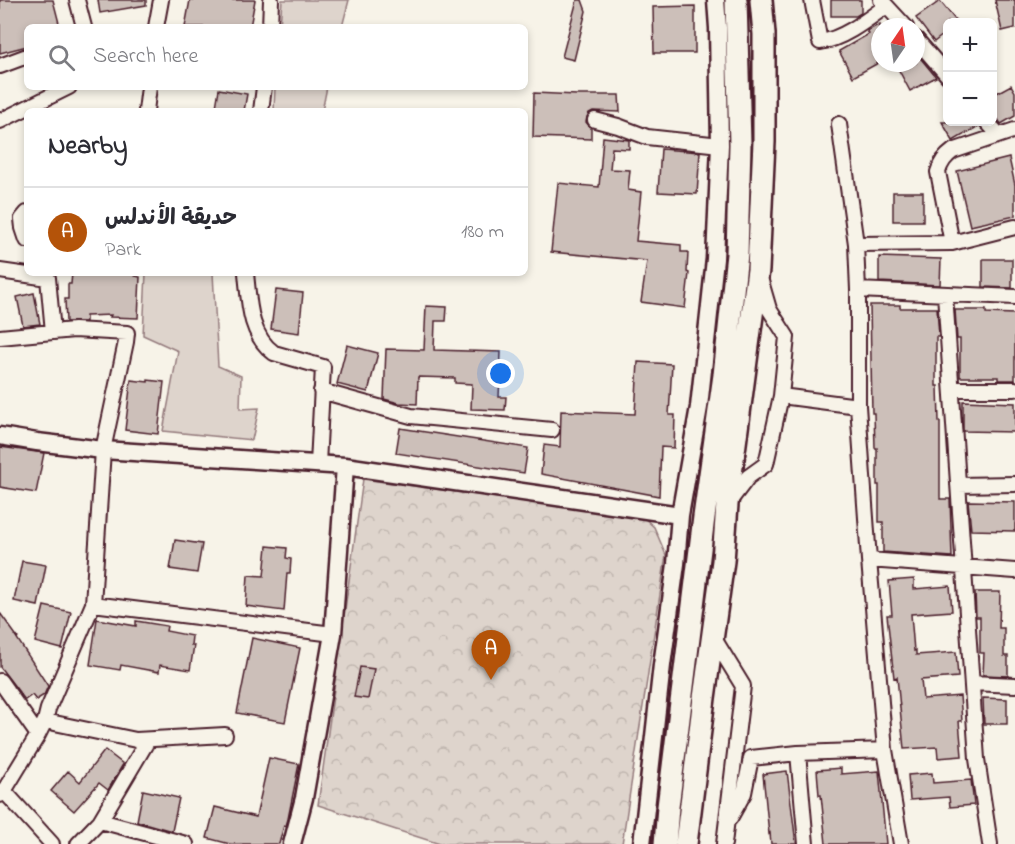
<!DOCTYPE html>
<html lang="en">
<head>
<meta charset="utf-8">
<style>
	body { margin:0; font-family:"Indie Flower","Playpen Sans Arabic",sans-serif; background:#f2f2f3; color:#2b2b33 }
	.controls { position:absolute; right:18px; top:18px; display:grid; overflow:hidden; border-radius:9px; box-shadow:0 3px 9px #0003 }
	.controls button { width:54px; height:54px; display:grid; place-items:center; padding:0; border:0; border-bottom:2px solid #e1e1e2; background:#fff; color:#2b2b33; font:30px sans-serif }
	.compass { position:absolute; left:871px; top:18px; width:54px; height:54px; border-radius:50%; background:#fff; box-shadow:0 3px 9px #0003; rotate:13deg }
	.you { position:absolute; left:501px; top:374px; width:21px; height:21px; margin:-15px; border:4px solid #fff; border-radius:50%; background:#1a73e8; box-shadow:0 0 0 9px #1a73e833 }
	.badge { display:grid; place-items:center; width:39px; height:39px; border-radius:50%; background:#b45309; color:#fff; font-size:20px; font-weight:700 }
	.pin { position:absolute; translate:-50% -50px; filter:drop-shadow(0 2px 3px #0008) }
	.pin::after { content:''; position:absolute; top:32px; width:21px; height:18px; background:inherit; clip-path:polygon(0 0,100% 0,50% 100%) }
	.list { margin:0; padding:0; list-style:none }
	h2 { display:flex; justify-content:space-between; align-items:center; height:78px; margin:0; padding:0 24px; font-size:26px }
	h2 small { font-size:20px; font-weight:400; color:#7c7c81 }
	.list li { display:grid; grid-template-columns:39px 1fr auto; gap:18px; align-items:center; box-sizing:border-box; height:90px; padding:0 24px; border-top:2px solid #e1e1e2 }
	.list b { display:block; font-size:22px; white-space:nowrap }
	.list p { margin:0; font-size:20px; white-space:nowrap; color:#7c7c81 }
	.list em { font-size:20px; font-style:normal; color:#7c7c81 }
	.icon { flex:none; width:33px; height:33px; fill:none; stroke:currentColor; stroke-width:2; stroke-linecap:round; stroke-linejoin:round }
	.map { position:relative; flex:none; width:1015px; height:844px; overflow:hidden }
	.search { position:absolute; background:#fff; box-shadow:0 3px 9px #0003; left:24px; top:24px; width:504px; height:66px; display:flex; align-items:center; gap:15px; box-sizing:border-box; padding:0 21px; border-radius:9px; color:#7c7c81; font-size:22px }
	.panel { position:absolute; background:#fff; box-shadow:0 3px 9px #0003; left:24px; top:108px; width:504px; height:168px; border-radius:9px }
	.map>svg:first-child { display:block }
	.grass { fill:#ded4cc; stroke:#947a7c; stroke-width:1.5 }
	.park { fill:url(#park-crowns); stroke:#947a7c; stroke-width:1.5 }
	.building { fill:#ccbfb9; stroke:#4a1f2b; stroke-width:1.5 }
	.lines { fill:none; stroke-linecap:round; stroke-linejoin:round }
	.minor-casing { stroke:#4a1f2b; stroke-width:18 }
	.tertiary-casing { stroke:#4a1f2b; stroke-width:21 }
	.primary-casing { stroke:#4a1f2b; stroke-width:26 }
	.minor { stroke:#f7f3e8; stroke-width:14 }
	.tertiary { stroke:#f7f3e8; stroke-width:16 }
	.primary { stroke:#f7f3e8; stroke-width:21 }
</style>
</head>
<body>
<div class="map">
<svg width="1015" height="844" viewBox="0 0 1015 844">
	<defs>
		<pattern id="park-crowns" width="20" height="18" patternUnits="userSpaceOnUse" patternTransform="scale(1.5)"><rect width="20" height="18" fill="#ded4cc"/><path d="M2 6a3 3 0 1 1 6 0M12 15a3 3 0 1 1 6 0" fill="none" stroke="#c0b6af"/></pattern>
	</defs>
	<rect width="100%" height="100%" fill="#f7f3e8"/>
	<filter id="ink" filterUnits="userSpaceOnUse"><feTurbulence type="fractalNoise" baseFrequency=".0167" numOctaves="2"/><feDisplacementMap in="SourceGraphic" scale="12" xChannelSelector="R" yChannelSelector="G"/><feConvolveMatrix kernelMatrix="1 2 1 2 8 2 1 2 1" color-interpolation-filters="sRGB"/></filter>
	<g filter="url(#ink)">
		<path class="grass" d="M282 0H349L342 27H280Z
			M275 87H327L322 111H274Z
			M146 273H213L218 366 241 376 240 409 259 408 252 440 163 431 178 351 143 335Z"/>
		<path class="park" d="M363 479 644 518 654 527 666 555 622 844H440L318 805Z"/>
		<path class="building" d="M0 0H53L60 27H27V46L0 53Z
			M98 0H146V5L100 13Z
			M190 0H255L250 27H185Z
			M577 0H582L586 11 574 60 562 57Z
			M831 0H861V13L856 16H831Z
			M995 0H1015V28L1002 31Z
			M940 1 957 22H948V31L934 42 916 18Z
			M695 6V53H654L653 7Z
			M880 24V62L853 77 839 51 869 34 867 31Z
			M917 54 936 77 910 91 895 63H916Z
			M1011 85 1015 92V116L1001 124 993 112V95Z
			M219 89 247 94 244 111 216 107Z
			M534 93 577 95H619L620 112 593 111 589 113 587 117 586 122 591 128V139L533 137Z
			M942 122H978L979 126 953 141Z
			M603 137 629 140V149L612 148 610 169 630 170 628 190 641 192 636 241 681 245V252H688L687 272 689 273 685 308 641 302 647 261 551 252 558 183 599 187Z
			M661 149 700 152 697 194 658 192Z
			M1009 158 1015 185V216L970 226 957 171Z
			M893 192H923V221H893Z
			M879 257 941 259 940 285 879 282Z
			M983 259H1012V288L983 287Z
			M72 273H135V276L140 277 138 318 110 317 111 315 86 316V322H66L65 299H68V284H71Z
			M276 290 303 293 299 333 271 329Z
			M34 293 40 324 23 326 17 297Z
			M870 305H900V308H937L939 337H936V386H938L939 422H940V499H950L952 557 883 552V522H879V485H877V448H875L874 413H872Z
			M426 306 447 307 446 321H435L434 350 501 352 499 397H506L505 410 471 409 472 384 455 383V378L418 377 417 404 399 403 384 399 386 349 424 350Z
			M955 310H986V313L1015 314V380H998V377H960V339H957Z
			M347 345 378 353 368 392 337 384Z
			M638 362 672 364 669 415H675L674 448 661 447 659 496 541 474 544 445 560 447 561 411 635 414Z
			M131 380 148 382V380L164 382 158 434 125 430Z
			M963 401 1015 403V432L963 431Z
			M400 428 528 448 524 473 396 453Z
			M0 447 44 453 36 493 0 487Z
			M968 501 1015 502V531L971 530Z
			M175 540 202 544 197 573 170 569Z
			M267 546 287 548 286 558 291 559 290 573H287L284 611 246 606 248 575 264 576Z
			M22 561 46 565 38 606 14 601Z
			M914 579V589L950 586 952 611 911 614 914 651 916 650V655L956 652 958 677 921 680 923 699 960 696 962 721H959L962 756 938 758 937 747 904 749 897 677 894 678 887 615H892L889 581Z
			M975 592H1000L999 628H1004V656H1008V676L983 675 984 653H980V617H976Z
			M44 606 71 612 62 649 35 642Z
			M0 613 18 638 16 637 48 686 44 695 36 700 32 695 25 700 0 667Z
			M97 619 136 626V621L167 626 166 631 192 636 191 645H194L190 670 160 665 159 672 121 665 120 670 90 665Z
			M252 638 300 648 285 722 237 713Z
			M360 667 374 669 368 699 354 697Z
			M983 698 1007 699V724H984Z
			M105 750 123 764 108 790 99 783 74 811 51 791 68 771 80 782Z
			M269 758 299 764 288 819 286 826 284 825 279 844H230L207 838 215 807 256 817Z
			M841 768V774L879 771 886 844H826L821 795H819L817 770Z
			M787 771 796 844H771L770 833 769 834 763 774Z
			M932 773 933 783 971 780 974 805 950 807 949 797 910 800 908 775Z
			M143 790 179 798 172 831 137 821Z"/>
		<g class="lines">
			<defs>
				<path id="minor" d="M77 0 84 27
					M812 0 820 42C843 39 867 20 886 6
					M881 0 906 27
					M156 27 161 0
					M270 27 271 0
					M916 39 948 76
					M0 66 27 56
					M146 111 149 87
					M261 111 264 87
					M595 120 618 126 647 137 720 145
					M0 121 69 87
					M987 122 999 135
					M839 124 856 244 858 290V406L869 560 885 750 901 844
					M27 213 22 219 23 228 27 240
					M952 243 938 172C941 162 945 157 953 151L1015 130
					M856 244 952 243 1015 227
					M0 271 48 278
					M45 273 48 278 53 332
					M246 273C249 301 249 335 274 353L323 367 318 464
					M858 290 1015 297
					M945 294 977 759 990 844
					M0 337 74 330 127 333 126 342 103 450 93 604 48 709 45 721 38 735 4 791 0 795
					M952 389H1015
					M321 391 411 416 552 430
					M781 396 858 406
					M958 485 1015 484
					M729 502 748 477 766 464 781 396 787 337 769 309 760 278
					M869 560 1015 571
					M93 604 333 634
					M713 637 743 686 724 844
					M0 681 38 735
					M972 683 1015 685
					M45 721 136 740 225 735
					M798 753 806 844
					M4 791 52 844
					M730 818 744 793 751 758 798 753 885 750
					M100 821 186 844
					M78 844 100 821 148 740"/>
				<path id="tertiary" d="M0 436 37 442 103 450 345 466 680 515
					M292 844 304 798 333 634 345 466
					M642 844 662 665 676 564 680 515 699 407 715 259 720 145 718 28 716 0"/>
				<path id="primary" d="M665 844 668 807 704 517 724 375 737 254 740 144 736 0
					M686 844 704 698 723 561 727 504 758 270 764 142V34L761 0"/>
			</defs>
			<use href="#minor" class="minor-casing"/>
			<use href="#tertiary" class="tertiary-casing"/>
			<use href="#primary" class="primary-casing"/>
			<use href="#minor" class="minor"/>
			<use href="#tertiary" class="tertiary"/>
			<use href="#primary" class="primary"/>
		</g>
	</g>
</svg>
<div class="controls">
<button>+</button>
<button>−</button>
</div>
<svg class="compass" viewBox="-18 -18 36 36"><path d="M0-13l5 13h-10z" fill="#e53935"/><path d="M0 13l5-13h-10z" fill="#7c7c81"/></svg>
<div class="you"></div>
<div class="pin badge" style="left:491px;top:680px">A</div>
<div class="search"><svg class="icon" aria-label="search" viewBox="0 0 24 24"><circle cx="10" cy="10" r="6"/><path d="M15 15l6 6"/></svg>Search here</div>
<section class="panel">
<h2>Nearby<small></small></h2>
<ul class="list">
<li><span class="badge">A</span><div><b>حديقة الأندلس</b><p>Park</p></div><em>180 m</em></li>
</ul>
</section>
</div>
</body>
</html>
